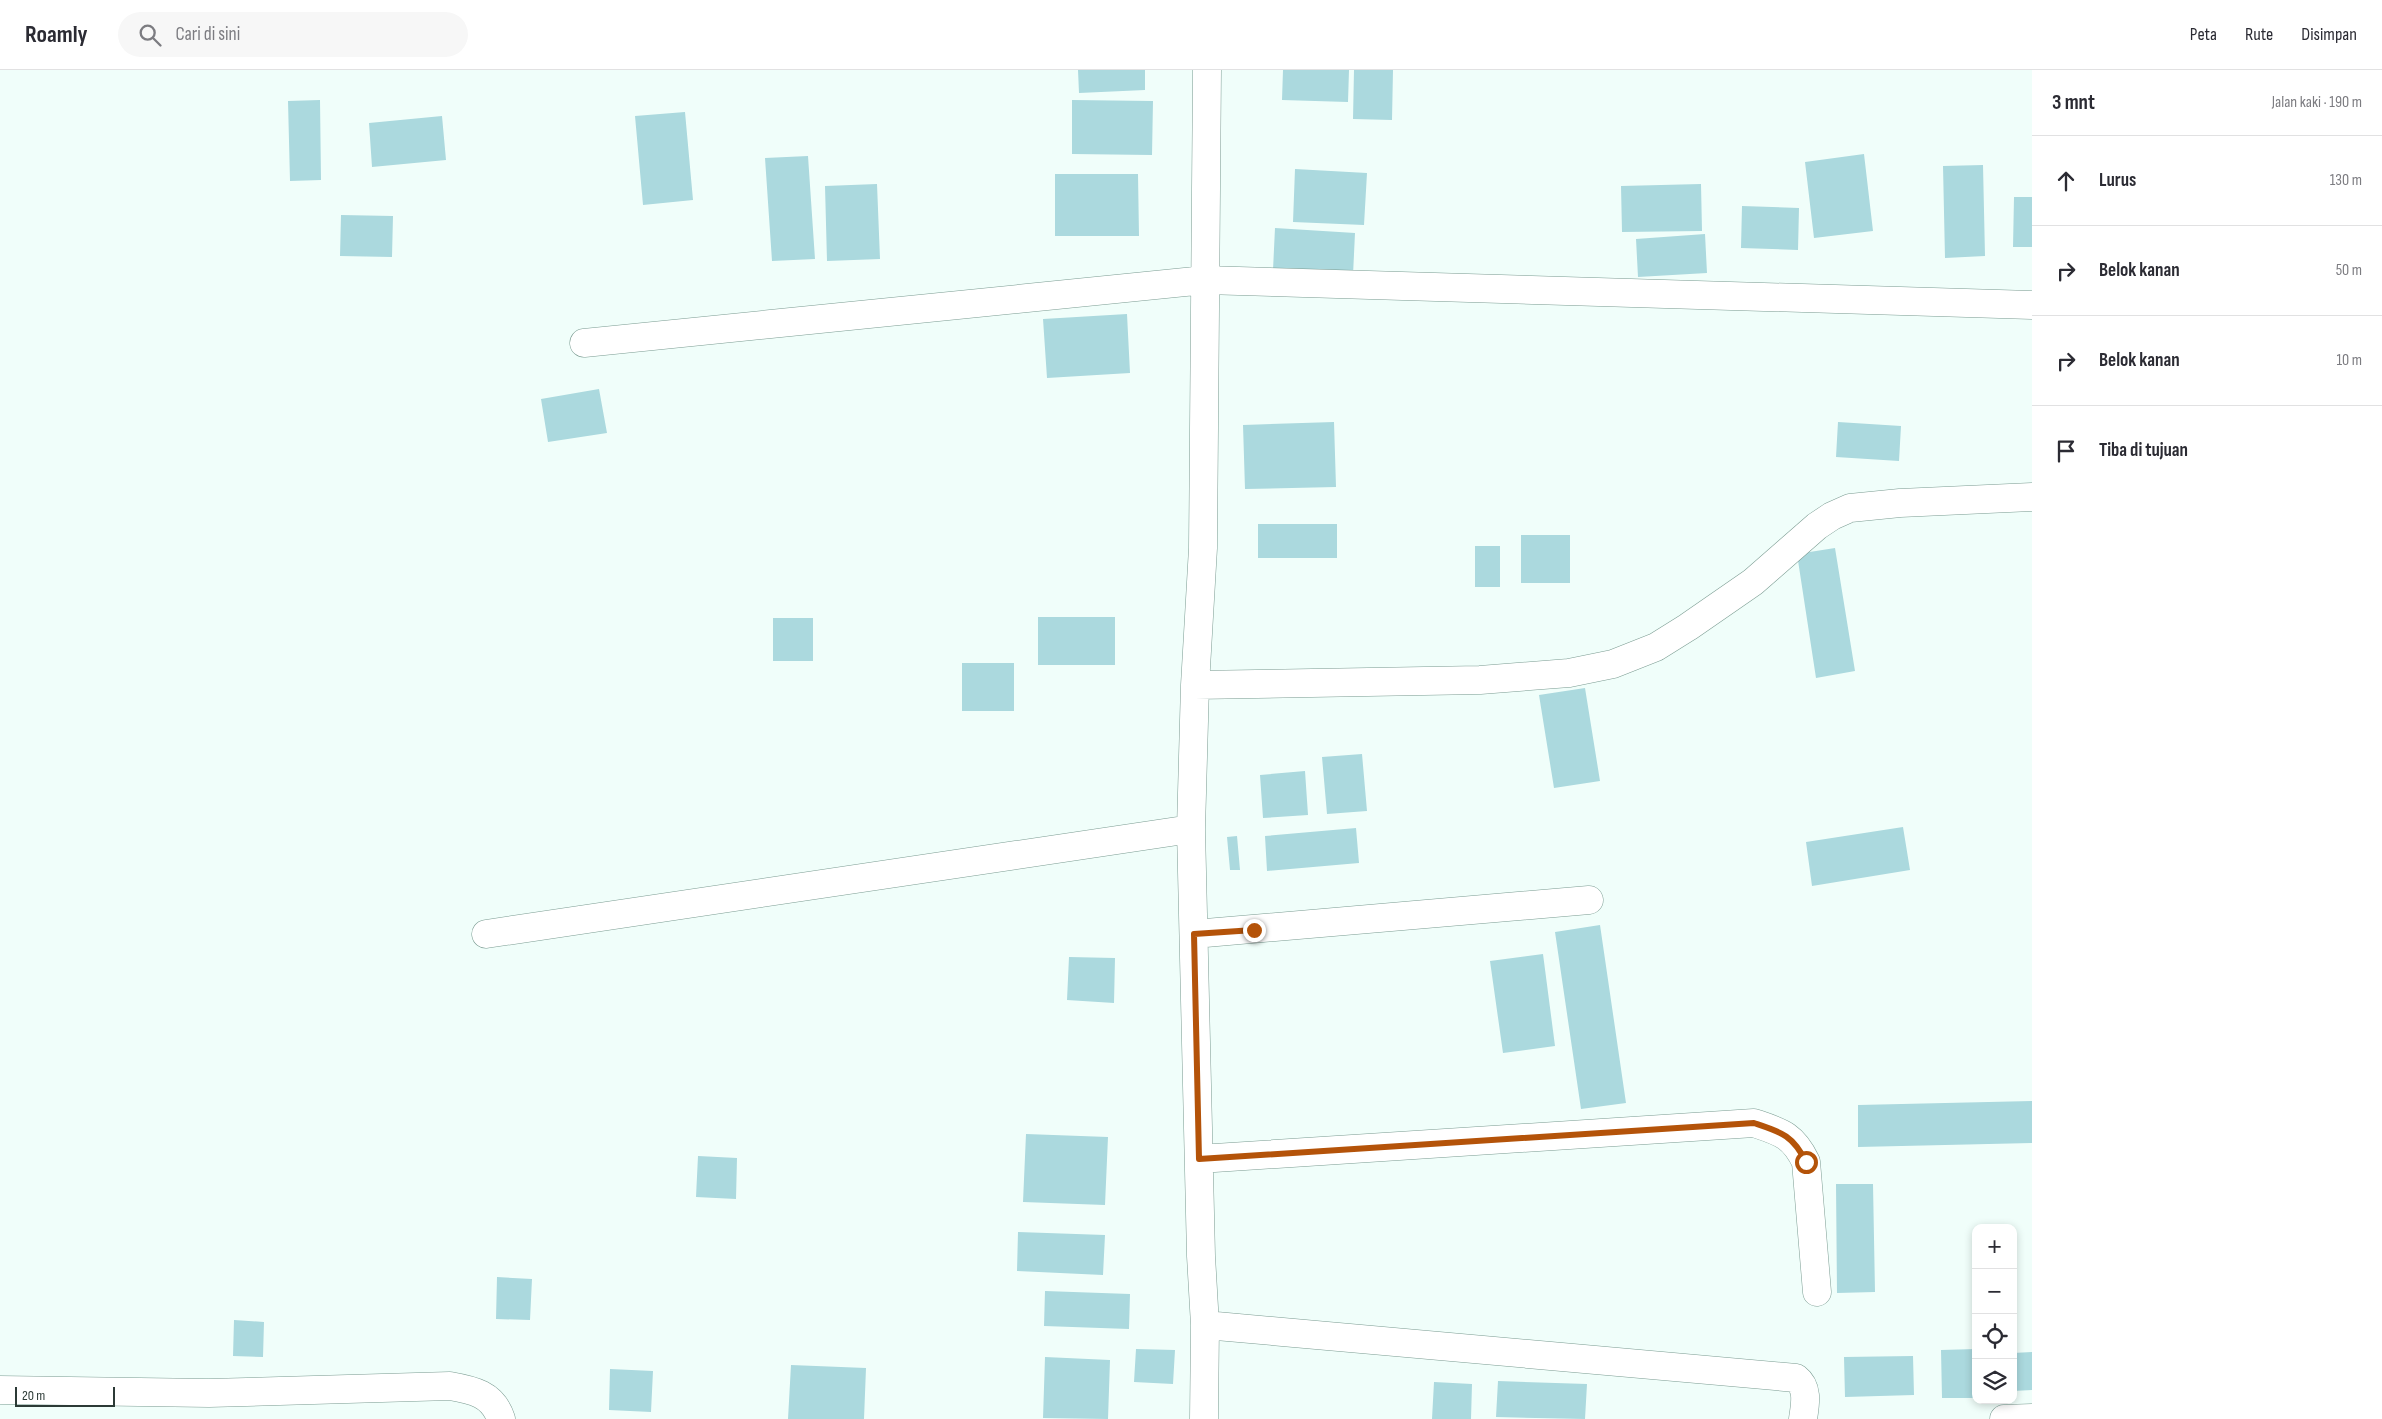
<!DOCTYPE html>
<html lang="id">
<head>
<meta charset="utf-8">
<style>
	body { margin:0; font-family:"Sofia Sans Condensed",sans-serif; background:#f7f7f7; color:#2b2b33 }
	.controls { position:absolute; right:15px; bottom:15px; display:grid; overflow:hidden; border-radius:10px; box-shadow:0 2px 8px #0003 }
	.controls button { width:45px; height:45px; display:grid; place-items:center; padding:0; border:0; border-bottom:1px solid #e1e1e2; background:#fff; color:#2b2b33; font:25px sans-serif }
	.scale { position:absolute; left:15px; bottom:12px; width:100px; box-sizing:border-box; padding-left:5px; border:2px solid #2c3a36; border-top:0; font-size:14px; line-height:18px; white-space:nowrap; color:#2c3a36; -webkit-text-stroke:4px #fff; paint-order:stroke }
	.stop { position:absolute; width:15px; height:15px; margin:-11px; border:4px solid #b45309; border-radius:50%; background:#fff }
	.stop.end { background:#b45309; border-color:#fff; box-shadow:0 1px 5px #0008 }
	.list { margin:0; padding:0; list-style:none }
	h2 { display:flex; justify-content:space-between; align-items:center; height:65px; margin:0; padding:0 20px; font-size:21px }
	h2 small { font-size:16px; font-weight:400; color:#7c7c81 }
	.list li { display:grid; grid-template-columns:32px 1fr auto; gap:15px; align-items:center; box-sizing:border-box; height:90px; padding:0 20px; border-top:1px solid #e1e1e2 }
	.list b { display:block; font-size:19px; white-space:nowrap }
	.list em { font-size:16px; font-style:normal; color:#7c7c81 }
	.icon { flex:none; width:28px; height:28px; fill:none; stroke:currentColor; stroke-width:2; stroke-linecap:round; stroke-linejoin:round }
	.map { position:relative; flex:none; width:2032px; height:1349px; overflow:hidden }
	header { display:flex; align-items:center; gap:30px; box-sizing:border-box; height:70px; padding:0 25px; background:#fff; border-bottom:1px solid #e1e1e2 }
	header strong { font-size:24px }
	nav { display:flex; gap:28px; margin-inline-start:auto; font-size:18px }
	.search { width:350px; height:45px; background:#f7f7f7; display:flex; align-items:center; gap:12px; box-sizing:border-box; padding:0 18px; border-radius:28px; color:#7c7c81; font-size:19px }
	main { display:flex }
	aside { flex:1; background:#fff }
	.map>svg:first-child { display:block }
	.building { fill:#abd9de }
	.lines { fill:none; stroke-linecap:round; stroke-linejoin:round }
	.minor-casing { stroke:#7b9c92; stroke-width:29 }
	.minor { stroke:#fff; stroke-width:28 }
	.route { stroke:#b45309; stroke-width:6 }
</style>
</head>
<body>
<header>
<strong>Roamly</strong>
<div class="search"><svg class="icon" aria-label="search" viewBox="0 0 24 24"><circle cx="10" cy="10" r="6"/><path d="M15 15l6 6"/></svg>Cari di sini</div>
<nav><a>Peta</a><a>Rute</a><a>Disimpan</a></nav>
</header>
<main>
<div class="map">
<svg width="2032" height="1349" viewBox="0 0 2032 1349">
	<rect width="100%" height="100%" fill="#f0fefa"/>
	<path class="building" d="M1078 0H1145V20L1079 23Z
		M1283 0H1349L1348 32 1282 30Z
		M1354 0H1393L1392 50 1353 49Z
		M320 30 321 110 290 111 288 31Z
		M1072 30 1153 31 1152 85 1072 84Z
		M685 42 693 130 643 135 635 46Z
		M442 46 446 90 372 97 369 53Z
		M1864 84 1873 161 1814 168 1805 92Z
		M808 86 815 189 772 191 765 88Z
		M1983 95 1985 186 1945 188 1943 96Z
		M1295 99 1367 103 1364 155 1293 152Z
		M1055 104H1138L1139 166H1055Z
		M877 114 880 189 827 191 825 116Z
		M1701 114 1702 161 1622 162 1621 116Z
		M2014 127H2032V177H2013Z
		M1742 136 1799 138 1798 180 1741 178Z
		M341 145 393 146 392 187 340 186Z
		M1275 158 1355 163 1353 205 1273 200Z
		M1705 164 1707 203 1638 207 1636 169Z
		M1127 244 1130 303 1047 308 1043 249Z
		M599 319 607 363 548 372 541 329Z
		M1334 352 1336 417 1245 419 1243 355Z
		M1838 352 1901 356 1899 391 1836 387Z
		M1258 454H1337V488H1258Z
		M1521 465H1570V513H1521Z
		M1475 476H1500V517H1475Z
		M1835 478 1855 601 1816 608 1797 484Z
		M1038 547H1115V595H1038Z
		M773 548H813V591H773Z
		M962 593H1014V641H962Z
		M1585 618 1600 711 1554 718 1539 625Z
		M1362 684 1367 741 1327 744 1322 687Z
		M1305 701 1308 745 1263 748 1260 705Z
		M1903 757 1910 800 1812 816 1806 772Z
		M1356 758 1359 793 1267 801 1265 766Z
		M1237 766 1240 800H1230L1227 767Z
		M1600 855 1626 1033 1581 1039 1555 862Z
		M1543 884 1555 976 1503 983 1490 891Z
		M1069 887 1115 888 1114 933 1067 930Z
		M2032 1031V1073L1858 1077V1035Z
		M1026 1064 1108 1067 1105 1135 1023 1132Z
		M698 1086 737 1088 736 1129 696 1127Z
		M1836 1114H1873L1875 1222 1837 1223Z
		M1018 1162 1105 1165 1103 1205 1017 1201Z
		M497 1207 532 1209 530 1250 496 1249Z
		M1045 1221 1130 1224 1129 1259 1044 1256Z
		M234 1250 264 1252 263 1287 233 1286Z
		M1136 1279 1175 1280 1173 1314 1134 1312Z
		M1976 1279V1328H1942L1941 1280Z
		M2032 1282V1320L2013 1321V1283Z
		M1913 1286 1914 1325 1845 1327 1844 1287Z
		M1045 1287 1110 1290 1108 1349 1043 1348Z
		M791 1295 866 1298 864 1349H788Z
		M610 1299 653 1301 651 1342 609 1340Z
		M1498 1311 1587 1314 1585 1349 1496 1347Z
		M1434 1312 1472 1314 1471 1349H1432Z"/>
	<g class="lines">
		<defs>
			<path id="minor" d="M584 273 1205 210 2032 235
				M1195 615 1480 610 1569 603 1613 594 1656 577 1688 557 1753 512 1817 456 1832 446 1850 438 1900 433 2032 427
				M486 864 1191 759
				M1194 864 1589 830
				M1199 1089 1754 1053C1781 1062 1793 1065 1806 1092L1817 1222
				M1205 1255 1796 1308C1809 1318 1805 1335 1803 1349
				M0 1320 209 1323 450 1316C473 1320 493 1324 501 1349
				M1204 1349 1205 1255 1201 1186 1191 759 1195 615 1203 478 1207 0
				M2004 1349 2032 1348"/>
		</defs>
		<use href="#minor" class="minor-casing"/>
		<use href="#minor" class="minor"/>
	</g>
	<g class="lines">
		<path class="route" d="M1254 860 1194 864 1199 1089 1754 1053C1781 1062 1793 1065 1806 1092"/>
	</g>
</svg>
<div class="controls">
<button>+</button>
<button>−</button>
<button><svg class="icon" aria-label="locate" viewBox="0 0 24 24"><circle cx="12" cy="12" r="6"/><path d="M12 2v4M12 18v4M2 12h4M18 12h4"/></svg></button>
<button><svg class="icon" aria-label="layers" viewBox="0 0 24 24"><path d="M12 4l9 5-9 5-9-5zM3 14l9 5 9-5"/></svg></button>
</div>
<div class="scale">20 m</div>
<div class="stop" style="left:1806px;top:1092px"></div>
<div class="stop end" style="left:1254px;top:860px"></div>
</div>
<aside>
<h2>3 mnt<small>Jalan kaki · 190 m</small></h2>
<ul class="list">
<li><svg class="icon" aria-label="ahead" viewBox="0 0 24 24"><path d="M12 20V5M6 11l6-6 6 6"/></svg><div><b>Lurus</b></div><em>130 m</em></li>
<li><svg class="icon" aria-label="right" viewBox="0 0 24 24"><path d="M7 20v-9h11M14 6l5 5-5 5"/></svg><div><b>Belok kanan</b></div><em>50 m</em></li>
<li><svg class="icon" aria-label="right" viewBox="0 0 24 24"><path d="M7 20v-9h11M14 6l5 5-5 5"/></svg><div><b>Belok kanan</b></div><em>10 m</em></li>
<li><svg class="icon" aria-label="arrive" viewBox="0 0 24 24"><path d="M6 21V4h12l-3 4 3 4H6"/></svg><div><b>Tiba di tujuan</b></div></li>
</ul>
</aside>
</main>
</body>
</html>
